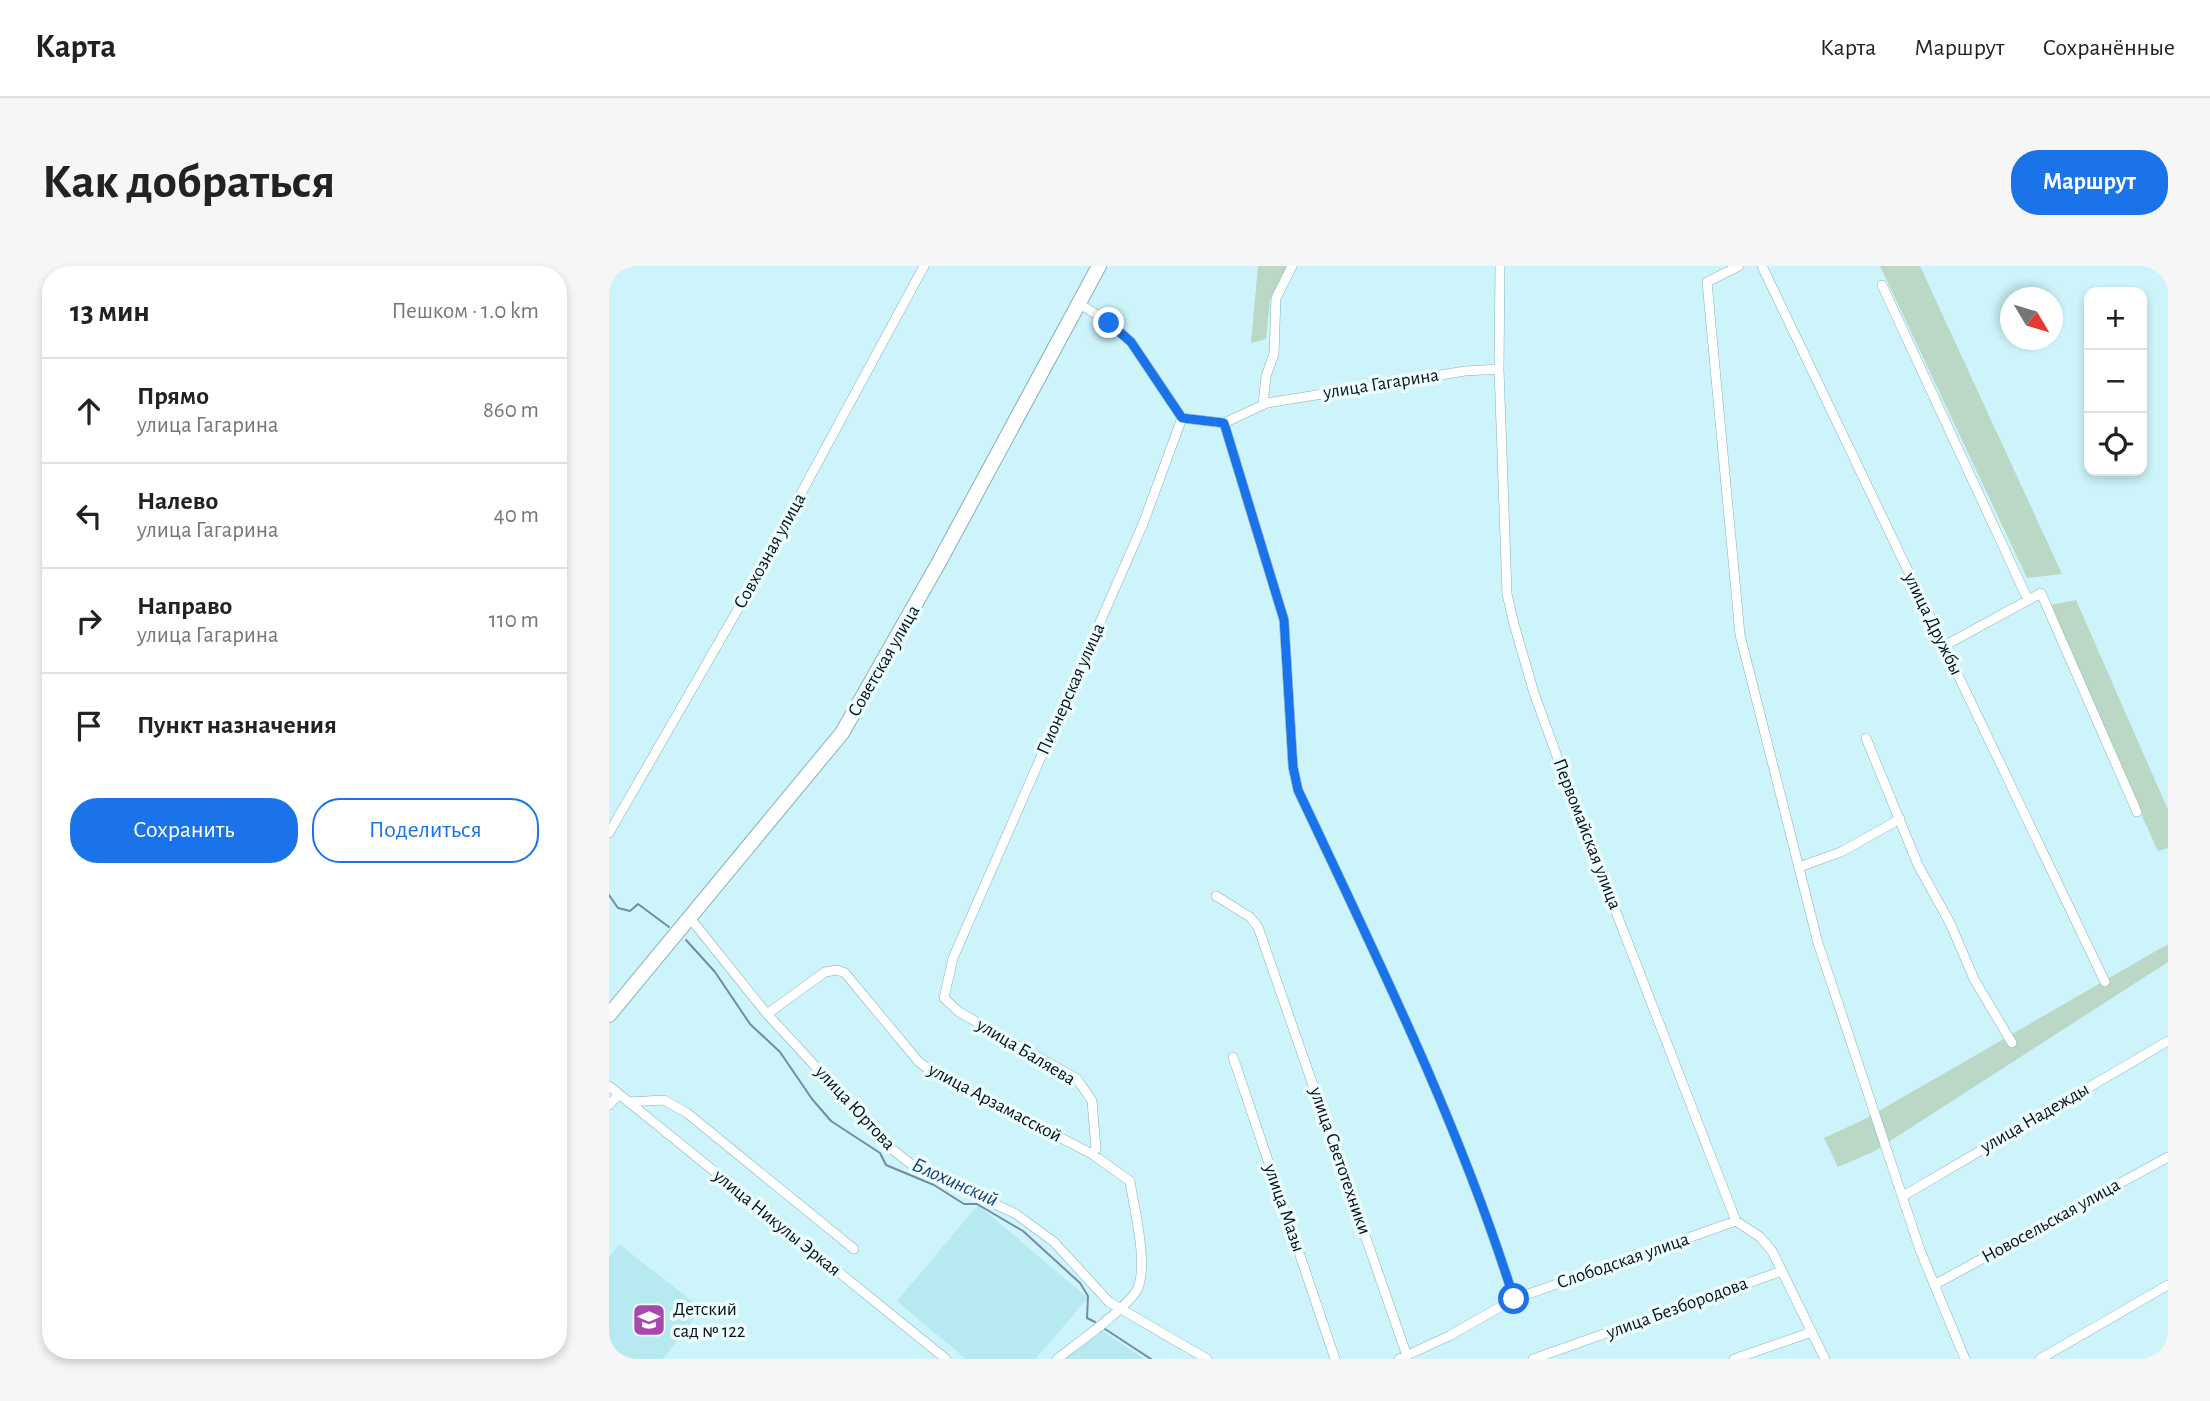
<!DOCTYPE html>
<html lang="ru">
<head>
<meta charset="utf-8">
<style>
	body { margin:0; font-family:"Alegreya Sans",sans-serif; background:#f6f6f6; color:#222 }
	.controls { position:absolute; right:21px; top:21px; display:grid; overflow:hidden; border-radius:14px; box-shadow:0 4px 10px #0003 }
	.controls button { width:63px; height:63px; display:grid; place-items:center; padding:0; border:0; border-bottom:2px solid #e0e0e0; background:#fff; color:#222; font:35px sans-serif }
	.compass { position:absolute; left:1391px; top:21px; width:63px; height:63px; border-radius:50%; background:#fff; box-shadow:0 4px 10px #0003; rotate:128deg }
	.stop { position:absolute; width:21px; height:21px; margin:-16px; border:5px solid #1a73e8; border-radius:50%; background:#fff }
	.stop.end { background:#1a73e8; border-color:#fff; box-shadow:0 2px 7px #0008 }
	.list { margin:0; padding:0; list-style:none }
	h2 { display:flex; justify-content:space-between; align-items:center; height:91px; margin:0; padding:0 28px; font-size:30px }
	h2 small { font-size:23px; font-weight:400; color:#767676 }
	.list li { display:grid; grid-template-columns:46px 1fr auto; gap:21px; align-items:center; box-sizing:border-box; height:105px; padding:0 28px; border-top:2px solid #e0e0e0 }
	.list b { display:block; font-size:26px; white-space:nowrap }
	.list p { margin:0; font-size:23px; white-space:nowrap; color:#767676 }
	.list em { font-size:23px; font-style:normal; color:#767676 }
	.actions { display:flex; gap:14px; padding:21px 28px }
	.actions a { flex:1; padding:16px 0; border:2px solid #1a73e8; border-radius:28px; text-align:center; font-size:24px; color:#1a73e8 }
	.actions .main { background:#1a73e8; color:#fff }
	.icon { flex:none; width:38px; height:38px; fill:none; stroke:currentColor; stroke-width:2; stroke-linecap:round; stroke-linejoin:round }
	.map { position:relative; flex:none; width:1559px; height:1093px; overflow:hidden; border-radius:28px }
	header { display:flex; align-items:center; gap:42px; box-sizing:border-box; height:98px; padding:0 35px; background:#fff; border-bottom:2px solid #e0e0e0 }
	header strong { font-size:33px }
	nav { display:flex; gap:38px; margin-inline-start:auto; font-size:24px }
	.intro { display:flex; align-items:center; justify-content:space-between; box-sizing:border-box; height:168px; padding:0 42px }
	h1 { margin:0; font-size:49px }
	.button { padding:18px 32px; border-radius:28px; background:#1a73e8; color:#fff; font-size:24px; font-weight:700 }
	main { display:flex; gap:42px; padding:0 42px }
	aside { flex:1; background:#fff; border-radius:28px; box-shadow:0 4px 10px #0003 }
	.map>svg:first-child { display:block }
	.built { fill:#b6e9f0 }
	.green { fill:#bbd7c6 }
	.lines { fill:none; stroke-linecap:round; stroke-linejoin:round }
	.stream { stroke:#738ca6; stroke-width:2 }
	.minor-casing { stroke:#89b0b5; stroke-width:10 }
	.primary-casing { stroke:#89b0b5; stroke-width:16 }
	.minor { stroke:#fff; stroke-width:9 }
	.primary { stroke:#fff; stroke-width:14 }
	.route { stroke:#1a73e8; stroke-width:9 }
	.labels { text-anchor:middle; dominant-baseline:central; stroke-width:7; stroke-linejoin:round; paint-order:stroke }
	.street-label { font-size:19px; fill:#041214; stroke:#edfdff }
	.poi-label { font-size:19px; fill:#041214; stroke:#edfdff; text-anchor:start }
	.water-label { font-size:21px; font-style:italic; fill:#173e6c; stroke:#edfdff }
</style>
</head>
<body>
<header>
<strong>Карта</strong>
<nav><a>Карта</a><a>Маршрут</a><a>Сохранённые</a></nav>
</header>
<div class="intro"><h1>Как добраться</h1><a class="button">Маршрут</a></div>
<main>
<aside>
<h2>13 мин<small>Пешком · 1.0 km</small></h2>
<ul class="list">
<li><svg class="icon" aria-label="ahead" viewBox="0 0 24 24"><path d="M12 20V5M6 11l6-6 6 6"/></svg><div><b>Прямо</b><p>улица Гагарина</p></div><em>860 m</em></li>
<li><svg class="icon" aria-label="left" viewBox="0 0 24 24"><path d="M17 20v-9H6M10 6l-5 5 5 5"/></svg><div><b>Налево</b><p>улица Гагарина</p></div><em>40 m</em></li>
<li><svg class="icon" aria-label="right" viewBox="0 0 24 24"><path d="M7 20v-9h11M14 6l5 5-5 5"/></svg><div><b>Направо</b><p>улица Гагарина</p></div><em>110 m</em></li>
<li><svg class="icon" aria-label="arrive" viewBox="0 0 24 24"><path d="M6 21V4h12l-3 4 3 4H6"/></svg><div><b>Пункт назначения</b></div></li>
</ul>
<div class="actions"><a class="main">Сохранить</a><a>Поделиться</a></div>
</aside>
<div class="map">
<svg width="1559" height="1093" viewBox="0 0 1559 1093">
	<rect width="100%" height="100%" fill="#ccf4fa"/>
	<path class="built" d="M369 939 479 1032 426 1093H357L288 1035Z
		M10 978 93 1043 54 1093H0V991Z
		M491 1063 535 1093H456Z"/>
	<path class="green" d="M649 0H678L661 34 657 73 642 77Z
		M1271 0H1311L1453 308 1418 312Z
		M1467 334 1559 544V582L1549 585 1437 340Z
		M1559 678V696L1264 886 1229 901 1215 872 1256 853Z"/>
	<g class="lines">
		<path class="stream" d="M0 629 9 642 21 645 29 638 60 661
			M77 674 106 706 141 758 171 786 203 833 222 855 271 887 277 899 325 919 355 938H368L414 965 471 1017 479 1030 478 1052 486 1056
			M496 1063 542 1093"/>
		<defs>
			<path id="minor" d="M891 0 890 103 898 328 905 358 925 427 969 548 1127 955 1151 971 1163 985 1216 1093
				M1130 0 1098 16 1131 369 1209 677 1311 984 1356 1093
				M1153 0 1496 716
				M1273 19 1419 334
				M469 37 500 56 522 76 573 152 615 157 675 354 684 501 689 524C767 690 850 857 905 1033
				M654 139 657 110 665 88 667 32 683 0
				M615 157 658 137 856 105 890 103
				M1335 380 1432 327 1528 546
				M1257 472 1309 599 1341 657 1365 713 1403 777
				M0 567 136 331 315 0
				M1190 601 1232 586 1291 553
				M607 630 641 651 649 661 798 1090
				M81 652 158 748 284 884 302 898 407 948 445 976 500 1036 598 1093
				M158 748 216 706 228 704 236 707 309 795 319 803 483 888 521 915C525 943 539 995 529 1022 521 1040 466 1079 448 1093
				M624 791 726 1093
				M0 820 337 1093
				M19 836 55 834 78 847 245 983
				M0 839 10 828
				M483 888 487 883 483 835 468 813 350 746 335 732 344 692 534 258 573 152
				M1294 930 1559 775
				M1325 1019 1559 891
				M790 1093 840 1070 905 1033 1127 955
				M924 1093 1173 1005
				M1125 1093 1203 1066
				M1431 1093 1559 1019"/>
			<path id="primary" d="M0 749 233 467 329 298 490 0"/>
		</defs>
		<use href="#minor" class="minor-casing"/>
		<use href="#primary" class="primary-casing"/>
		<use href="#minor" class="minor"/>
		<use href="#primary" class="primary"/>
	</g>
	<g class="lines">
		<path class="route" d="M500 57 522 76 573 152 615 157 675 354 684 501 689 524C767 690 850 857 905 1033"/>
	</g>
	<defs>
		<symbol id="school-square" viewBox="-11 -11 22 22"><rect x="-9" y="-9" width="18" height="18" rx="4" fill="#a847ae" stroke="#edfdff"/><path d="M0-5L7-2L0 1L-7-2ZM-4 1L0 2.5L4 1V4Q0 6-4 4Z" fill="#fff"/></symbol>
	</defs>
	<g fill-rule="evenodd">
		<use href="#school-square" x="21" y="1035" width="38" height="38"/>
	</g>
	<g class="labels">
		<g class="street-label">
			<text transform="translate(772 118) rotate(-9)">улица Гагарина</text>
			<text transform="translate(161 285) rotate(-61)">Совхозная улица</text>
			<text transform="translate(1324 358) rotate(64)">улица Дружбы</text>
			<text transform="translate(275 395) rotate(-60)">Советская улица</text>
			<text transform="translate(462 423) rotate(-66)">Пионерская улица</text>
			<text transform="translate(978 568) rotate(69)">Первомайская улица</text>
			<text transform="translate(417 786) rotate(31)">улица Баляева</text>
			<text transform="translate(386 837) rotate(28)">улица Арзамасской</text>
			<text transform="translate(246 842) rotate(47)">улица Юртова</text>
			<text transform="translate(1426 852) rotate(-30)">улица Надежды</text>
			<text transform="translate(731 895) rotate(71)">улица Светотехники</text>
			<text transform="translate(675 942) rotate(71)">улица Мазы</text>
			<text transform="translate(1442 955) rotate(-29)">Новосельская улица</text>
			<text transform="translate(168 957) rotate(39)">улица Никулы Эркая</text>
			<text transform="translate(1014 995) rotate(-19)">Слободская улица</text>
			<text transform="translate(1068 1042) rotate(-20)">улица Безбородова</text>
		</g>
		<g class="poi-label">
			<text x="64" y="1043">Детский<tspan x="64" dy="22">сад № 122</tspan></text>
		</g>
		<g class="water-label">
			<text transform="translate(346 916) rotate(24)">Блохинский</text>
		</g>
	</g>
</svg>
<div class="controls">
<button>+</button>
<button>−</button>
<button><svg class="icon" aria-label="locate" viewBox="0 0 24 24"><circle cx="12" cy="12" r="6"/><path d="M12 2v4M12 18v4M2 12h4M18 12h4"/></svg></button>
</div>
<svg class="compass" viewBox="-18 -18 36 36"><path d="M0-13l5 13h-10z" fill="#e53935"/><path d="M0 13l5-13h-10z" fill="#767676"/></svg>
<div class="stop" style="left:905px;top:1033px"></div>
<div class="stop end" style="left:500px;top:57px"></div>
</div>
</main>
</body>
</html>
